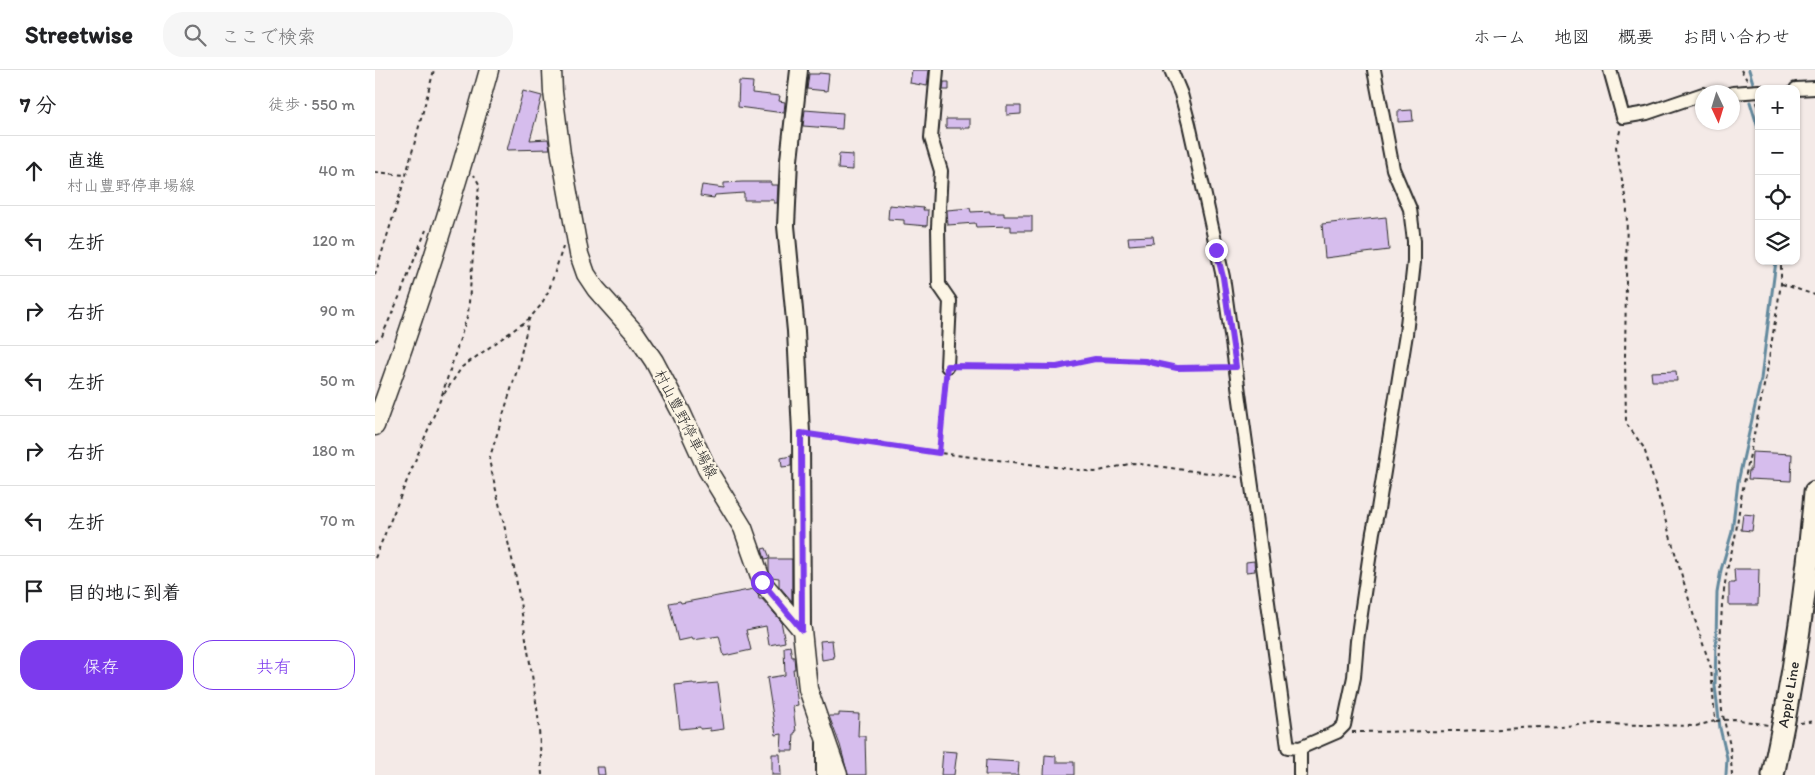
<!DOCTYPE html>
<html lang="ja">
<head>
<meta charset="utf-8">
<style>
	body { margin:0; font-family:Itim,"Klee One",sans-serif; background:#f6f6f6; color:#202124 }
	.controls { position:absolute; right:15px; top:15px; display:grid; overflow:hidden; border-radius:10px; box-shadow:0 1px 4px #0004 }
	.controls button { width:45px; height:45px; display:grid; place-items:center; padding:0; border:0; border-bottom:1px solid #e0e0e0; background:#fff; color:#202124; font:25px sans-serif }
	.compass { position:absolute; left:1320px; top:15px; width:45px; height:45px; border-radius:50%; background:#fff; box-shadow:0 1px 4px #0004; rotate:176deg }
	.stop { position:absolute; width:15px; height:15px; margin:-11px; border:4px solid #7c3aed; border-radius:50%; background:#fff }
	.stop.end { background:#7c3aed; border-color:#fff; box-shadow:0 1px 5px #0008 }
	.list { margin:0; padding:0; list-style:none }
	h2 { display:flex; justify-content:space-between; align-items:center; height:65px; margin:0; padding:0 20px; font-size:21px }
	h2 small { font-size:16px; font-weight:400; color:#757577 }
	.list li { display:grid; grid-template-columns:32px 1fr auto; gap:15px; align-items:center; box-sizing:border-box; height:70px; padding:0 20px; border-top:1px solid #e0e0e0 }
	.list b { display:block; font-size:19px; white-space:nowrap }
	.list p { margin:0; font-size:16px; white-space:nowrap; color:#757577 }
	.list em { font-size:16px; font-style:normal; color:#757577 }
	.actions { display:flex; gap:10px; padding:15px 20px }
	.actions a { flex:1; padding:11px 0; border:1px solid #7c3aed; border-radius:20px; text-align:center; font-size:18px; color:#7c3aed }
	.actions .main { background:#7c3aed; color:#fff }
	.icon { flex:none; width:28px; height:28px; fill:none; stroke:currentColor; stroke-width:2; stroke-linecap:round; stroke-linejoin:round }
	.map { position:relative; flex:none; width:1440px; height:705px; overflow:hidden }
	header { display:flex; align-items:center; gap:30px; box-sizing:border-box; height:70px; padding:0 25px; background:#fff; border-bottom:1px solid #e0e0e0 }
	header strong { font-size:24px }
	nav { display:flex; gap:28px; margin-inline-start:auto; font-size:18px }
	.search { width:350px; height:45px; background:#f6f6f6; display:flex; align-items:center; gap:12px; box-sizing:border-box; padding:0 18px; border-radius:20px; color:#757577; font-size:19px }
	main { display:flex }
	aside { flex:1; background:#fff }
	.map>svg:first-child { display:block }
	.lines { fill:none; stroke-linecap:round; stroke-linejoin:round }
	.stream { stroke:#63899d; stroke-width:3 }
	.building { fill:#d6bded; stroke:#2b2b2b }
	.minor-casing { stroke:#2b2b2b; stroke-width:16 }
	.tertiary-casing { stroke:#2b2b2b; stroke-width:20 }
	.secondary-casing { stroke:#2b2b2b; stroke-width:21 }
	.trunk-casing { stroke:#2b2b2b; stroke-width:25 }
	.path { stroke:#2b2b2b; stroke-width:2; stroke-dasharray:4 4; stroke-linecap:butt }
	.minor { stroke:#fcf5e5; stroke-width:12 }
	.tertiary { stroke:#fcf5e5; stroke-width:16 }
	.secondary { stroke:#fcf5e5; stroke-width:18 }
	.trunk { stroke:#fcf5e5; stroke-width:21 }
	.route { stroke:#7c3aed; stroke-width:6 }
	.labels { text-anchor:middle; dominant-baseline:central; stroke-width:4.5; stroke-linejoin:round; paint-order:stroke }
	.street-label { font-size:15px; fill:#2b2b2b; stroke:#fcf5e5 }
</style>
</head>
<body>
<header>
<strong>Streetwise</strong>
<div class="search"><svg class="icon" aria-label="search" viewBox="0 0 24 24"><circle cx="10" cy="10" r="6"/><path d="M15 15l6 6"/></svg>ここで検索</div>
<nav><a>ホーム</a><a>地図</a><a>概要</a><a>お問い合わせ</a></nav>
</header>
<main>
<aside>
<h2>7 分<small>徒歩 · 550 m</small></h2>
<ul class="list">
<li><svg class="icon" aria-label="ahead" viewBox="0 0 24 24"><path d="M12 20V5M6 11l6-6 6 6"/></svg><div><b>直進</b><p>村山豊野停車場線</p></div><em>40 m</em></li>
<li><svg class="icon" aria-label="left" viewBox="0 0 24 24"><path d="M17 20v-9H6M10 6l-5 5 5 5"/></svg><div><b>左折</b></div><em>120 m</em></li>
<li><svg class="icon" aria-label="right" viewBox="0 0 24 24"><path d="M7 20v-9h11M14 6l5 5-5 5"/></svg><div><b>右折</b></div><em>90 m</em></li>
<li><svg class="icon" aria-label="left" viewBox="0 0 24 24"><path d="M17 20v-9H6M10 6l-5 5 5 5"/></svg><div><b>左折</b></div><em>50 m</em></li>
<li><svg class="icon" aria-label="right" viewBox="0 0 24 24"><path d="M7 20v-9h11M14 6l5 5-5 5"/></svg><div><b>右折</b></div><em>180 m</em></li>
<li><svg class="icon" aria-label="left" viewBox="0 0 24 24"><path d="M17 20v-9H6M10 6l-5 5 5 5"/></svg><div><b>左折</b></div><em>70 m</em></li>
<li><svg class="icon" aria-label="arrive" viewBox="0 0 24 24"><path d="M6 21V4h12l-3 4 3 4H6"/></svg><div><b>目的地に到着</b></div></li>
</ul>
<div class="actions"><a class="main">保存</a><a>共有</a></div>
</aside>
<div class="map">
<svg width="1440" height="705" viewBox="0 0 1440 705">
	<rect width="100%" height="100%" fill="#f4eae7"/>
	<filter id="ink" filterUnits="userSpaceOnUse"><feTurbulence type="fractalNoise" baseFrequency=".02" numOctaves="2"/><feDisplacementMap in="SourceGraphic" scale="10" xChannelSelector="R" yChannelSelector="G"/><feConvolveMatrix kernelMatrix="1 2 1 2 8 2 1 2 1" color-interpolation-filters="sRGB"/></filter>
	<g filter="url(#ink)">
		<g class="lines">
			<path class="stream" d="M1374 0 1378 13
				M1375 32 1384 61
				M1351 705 1352 688 1345 658 1340 616 1342 523 1346 500 1357 462 1363 412 1386 309 1401 191"/>
		</g>
		<path class="building" d="M537 0H554L552 16 535 13Z
			M444 3 454 4 452 21 432 19 434 4H444Z
			M364 11 378 12 377 23 405 26 404 31 410 32 409 43 363 37Z
			M569 12H574V20H568Z
			M148 21 167 26 155 70 173 69 175 79 132 80Z
			M632 36H646V44L632 45Z
			M430 40 468 43 467 59 428 56Z
			M1037 40 1038 51 1023 52V41Z
			M571 49H595V58H571Z
			M464 84 478 85V100L463 99Z
			M367 112H396V115H403L402 133H399V130H369V123L340 125 339 128 325 126 327 115 349 118V113Z
			M514 135 549 138 548 140H553L552 156 529 154V150L513 149Z
			M595 138 596 142 615 141V143H629V146H657V161H636V156L601 157 600 153 573 155 572 140Z
			M1011 147 1014 180 950 188 947 154Z
			M778 166 779 173 754 175 753 167Z
			M1301 301 1302 311H1277L1276 302Z
			M1377 382 1417 384 1416 411 1373 409 1374 400H1376Z
			M416 386V396L407 397 406 388Z
			M1368 444 1379 445 1377 461 1366 460Z
			M391 478 395 488 390 489 387 479Z
			M394 489H417V531L404 516V508L396 507 394 501Z
			M879 491 880 501 871 502V492Z
			M1359 499H1384L1383 535H1354V513H1360Z
			M379 519 383 524 384 529H387L406 551 410 572 394 575 391 556 371 560 376 580 349 586 344 566 318 570 317 568 303 571 294 533 305 531 306 533Z
			M457 570 459 588 447 590 445 571Z
			M415 576 417 587H419L420 599H418L423 635 418 636 421 662 419 663 418 681H406L407 664 401 665 392 608 410 605 409 577Z
			M318 613 319 615 343 613 349 659 335 661V658L325 659V657L305 659 300 615Z
			M464 643 484 644 483 666H490L491 705H473L465 675 454 646H464Z
			M568 681 582 682 579 705H566Z
			M397 684H405L406 705H397Z
			M670 685 681 686V692H699V705H669Z
			M611 690 644 692 643 705H610Z
			M221 697H229L230 705H222Z"/>
		<g class="lines">
			<defs>
				<path id="minor" d="M562 0 556 68 566 101 563 157 564 215 575 231 572 296
					M796 0 806 24 814 54 848 207 913 677 925 678 962 662 969 655 979 607 982 571 998 462 1003 439 1031 264 1039 192V171L1035 139 1018 99 999 0
					M1235 0 1248 47 1272 43 1328 24
					M1421 19 1440 18
					M1358 23 1384 21
					M448 673V705
					M925 705V678"/>
				<path id="tertiary" d="M424 0 414 90 411 156 421 261 426 363 427 560"/>
				<path id="secondary" d="M177 0 178 22 186 84 204 184 211 204 221 219 260 263 279 291 307 344 332 399 368 458 387 512 427 560 433 619 463 705
					M0 356C43 239 81 120 114 0"/>
				<g id="trunk">
					<path id="s1" d="M1398 705C1418 612 1432 517 1440 422"/>
				</g>
			</defs>
			<use href="#minor" class="minor-casing"/>
			<use href="#tertiary" class="tertiary-casing"/>
			<use href="#secondary" class="secondary-casing"/>
			<use href="#trunk" class="trunk-casing"/>
			<path class="path" d="M1366 0 1372 10
				M1382 32 1384 39
				M0 102 30 105
				M0 205 31 105 59 0
				M1407 214 1440 225
				M0 271 7 266 26 223 51 160
				M583 296 682 297 720 289 770 291 802 298 849 297
				M69 324 87 297 154 249
				M440 365 564 383 720 402 758 393 863 407
				M564 383 571 308
				M0 488 66 328 93 244 104 114 99 105
				M1341 651 1359 649 1393 655
				M1425 653 1440 651
				M977 662 1084 661 1226 654 1321 656 1340 651 1336 598 1320 550 1269 378 1251 353 1250 288 1252 137 1241 77 1246 57
				M167 705 163 645 157 605 140 502 114 390 143 297 154 249 166 235 174 220 188 177
				M1357 705 1355 676 1347 641 1344 599 1347 534 1352 500 1360 468 1366 428 1392 301 1406 214V191"/>
			<use href="#minor" class="minor"/>
			<use href="#tertiary" class="tertiary"/>
			<use href="#secondary" class="secondary"/>
			<use href="#trunk" class="trunk"/>
		</g>
	</g>
	<g class="lines" filter="url(#ink)">
		<path class="route" d="M387 512 427 560 426 363 564 383 572 296 682 297 720 289 770 291 802 298 861 297 848 207 841 180"/>
	</g>
	<g class="labels">
		<g class="street-label">
			<text transform="translate(311 354) rotate(63)">村山豊野停車場線</text>
			<text stroke="none"><textPath href="#s1" startOffset="82">Apple Line</textPath></text>
		</g>
	</g>
</svg>
<div class="controls">
<button>+</button>
<button>−</button>
<button><svg class="icon" aria-label="locate" viewBox="0 0 24 24"><circle cx="12" cy="12" r="6"/><path d="M12 2v4M12 18v4M2 12h4M18 12h4"/></svg></button>
<button><svg class="icon" aria-label="layers" viewBox="0 0 24 24"><path d="M12 4l9 5-9 5-9-5zM3 14l9 5 9-5"/></svg></button>
</div>
<svg class="compass" viewBox="-18 -18 36 36"><path d="M0-13l5 13h-10z" fill="#e53935"/><path d="M0 13l5-13h-10z" fill="#757577"/></svg>
<div class="stop" style="left:387px;top:512px"></div>
<div class="stop end" style="left:841px;top:180px"></div>
</div>
</main>
</body>
</html>
